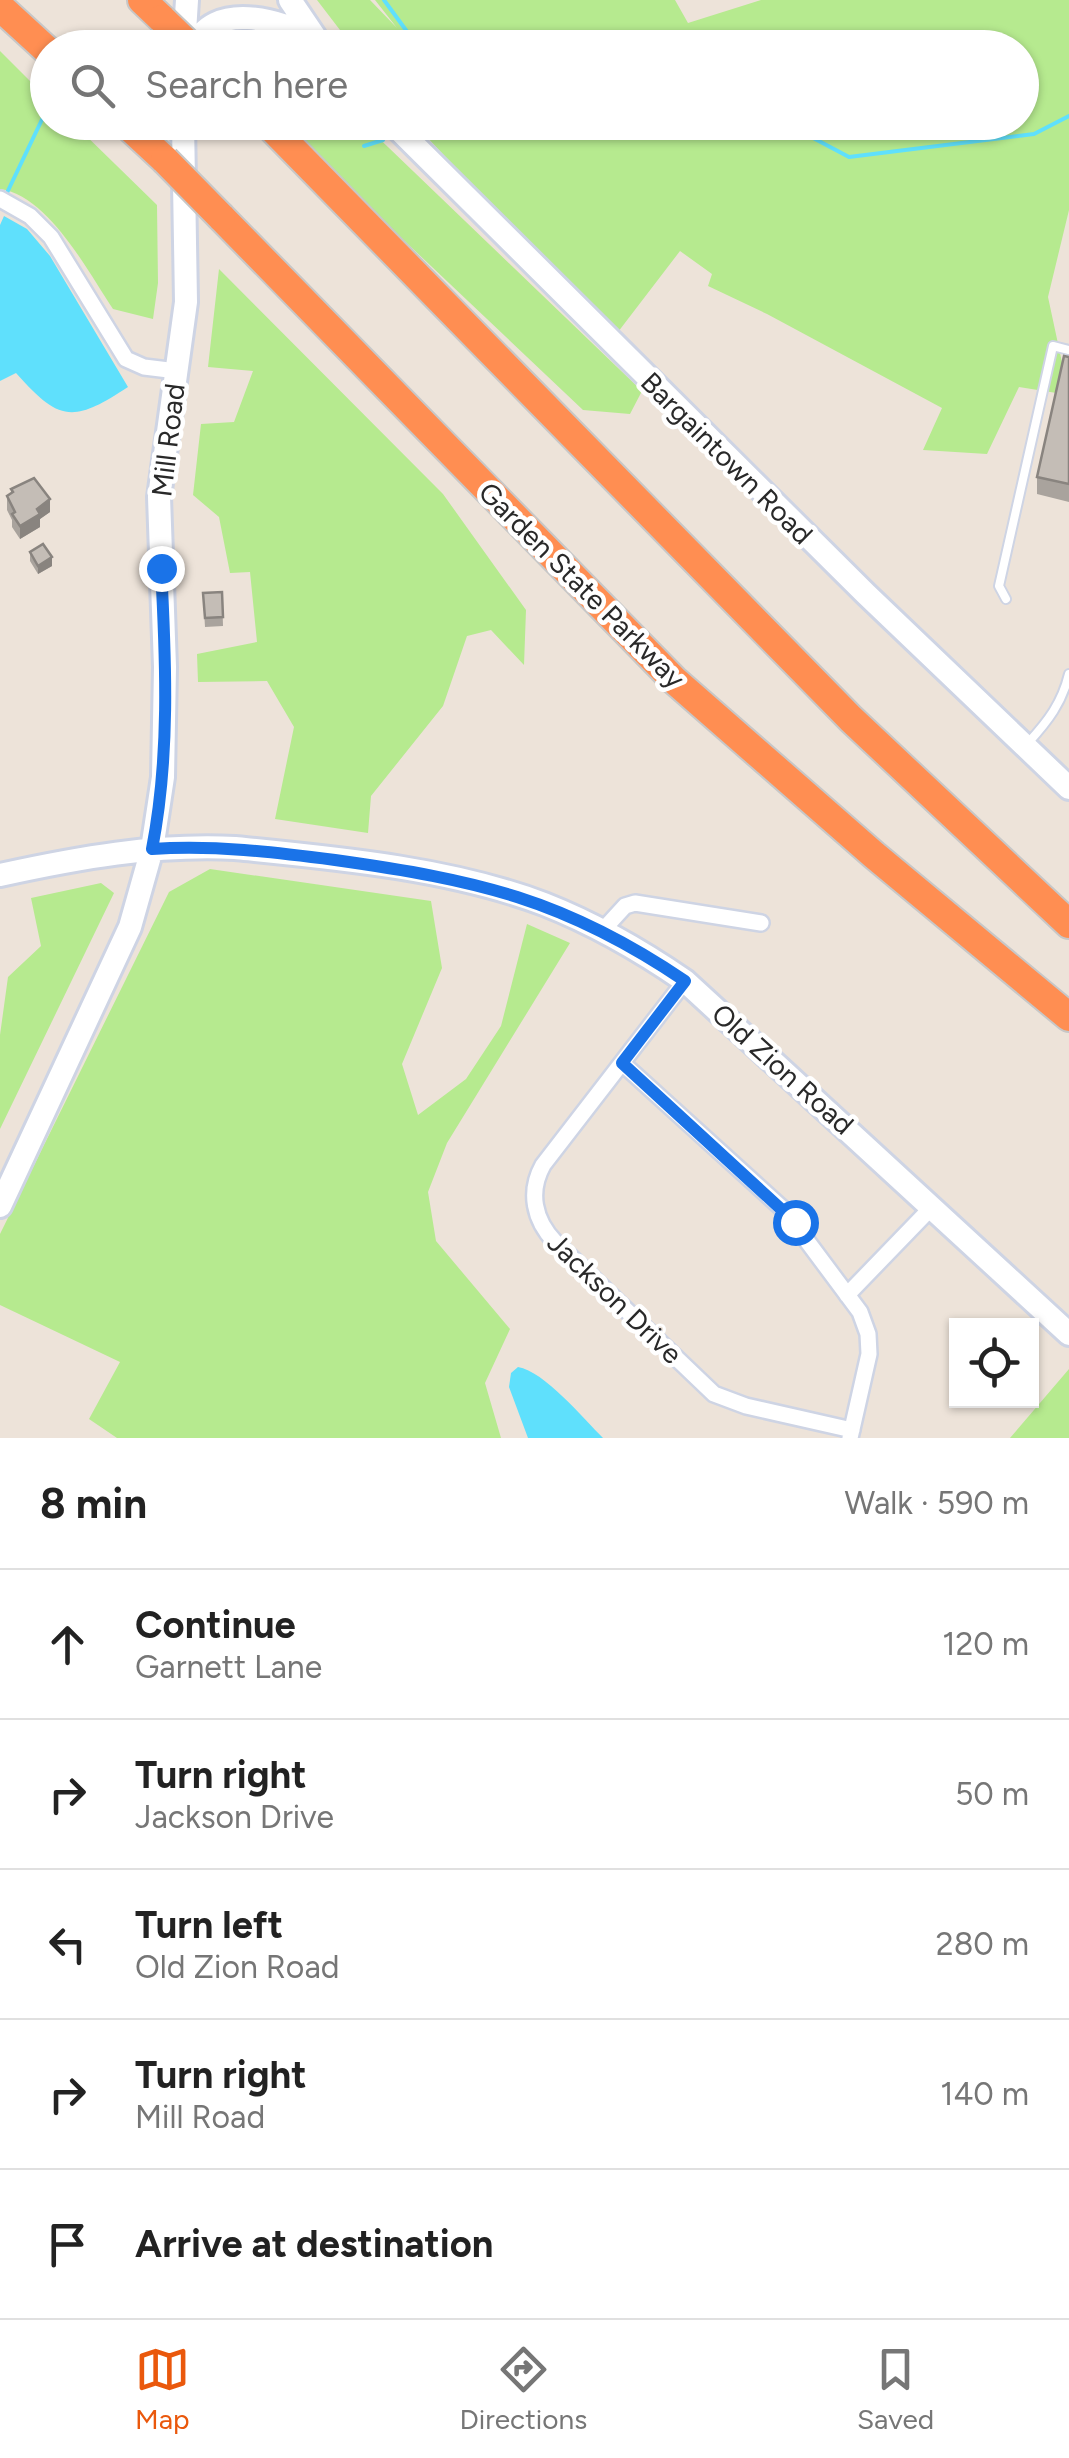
<!DOCTYPE html>
<html lang="en">
<head>
<meta charset="utf-8">
<style>
	body { margin:0; font-family:Figtree,sans-serif; background:#f2f2f2; color:#222 }
	.controls { position:absolute; right:30px; bottom:30px; display:grid; overflow:hidden; border-radius:0px; box-shadow:0 2px 8px #0004 }
	.controls button { width:90px; height:90px; display:grid; place-items:center; padding:0; border:0; border-bottom:2px solid #e0e0e0; background:#fff; color:#222; font:50px sans-serif }
	.stop { position:absolute; width:30px; height:30px; margin:-22px; border:8px solid #1a73e8; border-radius:50%; background:#fff }
	.stop.end { background:#1a73e8; border-color:#fff; box-shadow:0 2px 10px #0008 }
	.list { margin:0; padding:0; list-style:none }
	h2 { display:flex; justify-content:space-between; align-items:center; height:130px; margin:0; padding:0 40px; font-size:42px }
	h2 small { font-size:32px; font-weight:400; color:#767676 }
	.list li { display:grid; grid-template-columns:65px 1fr auto; gap:30px; align-items:center; box-sizing:border-box; height:150px; padding:0 40px; border-top:2px solid #e0e0e0 }
	.list b { display:block; font-size:38px; white-space:nowrap }
	.list p { margin:0; font-size:32px; white-space:nowrap; color:#767676 }
	.list em { font-size:32px; font-style:normal; color:#767676 }
	.icon { flex:none; width:55px; height:55px; fill:none; stroke:currentColor; stroke-width:2; stroke-linecap:round; stroke-linejoin:round }
	.map { position:relative; flex:none; width:1069px; height:1438px; overflow:hidden }
	.search { position:absolute; background:#fff; box-shadow:0 2px 8px #0004; left:30px; right:30px; top:30px; height:110px; display:flex; align-items:center; gap:25px; box-sizing:border-box; padding:0 35px; border-radius:55px; color:#767676; font-size:38px }
	.sheet { height:880px; background:#fff }
	nav { display:flex; justify-content:space-around; align-items:center; box-sizing:border-box; height:140px; border-top:2px solid #e0e0e0; background:#fff; font-size:28px; color:#767676 }
	nav a { display:grid; justify-items:center; gap:5px }
	nav .on { color:#ea580c }
	.map>svg:first-child { display:block }
	.green { fill:#b6ea8f }
	.water { fill:#5fe0fc }
	.lines { fill:none; stroke-linecap:round; stroke-linejoin:round }
	.stream { stroke:#5fe0fc; stroke-width:4 }
	.lane-casing { stroke:#ced4e4; stroke-width:12 }
	.street-casing { stroke:#ced4e4; stroke-width:20 }
	.secondary-casing { stroke:#ced4e4; stroke-width:28 }
	.highway-casing { stroke:#c7c7c7; stroke-width:32 }
	.lane { stroke:#fff; stroke-width:8 }
	.street { stroke:#fff; stroke-width:15 }
	.secondary { stroke:#fff; stroke-width:22 }
	.highway { stroke:#ff8e52; stroke-width:28 }
	.highway-bridge-casing { stroke:#c7c7c7; stroke-width:32; stroke-linecap:butt }
	.highway-bridge { stroke:#ff8e52; stroke-width:28 }
	.wall { fill:#a9a39d }
	.shaded-wall { fill:#89847f }
	.building { fill:#c4bdb6; stroke:#89847f; stroke-width:2.5 }
	.route { stroke:#1a73e8; stroke-width:12 }
	.labels { text-anchor:middle; dominant-baseline:central; stroke-width:9; stroke-linejoin:round; paint-order:stroke }
	.street-label { font-size:28px; fill:#292929; stroke:#fff }
</style>
</head>
<body>
<div class="map">
<svg width="1069" height="1438" viewBox="0 0 1069 1438">
	<rect width="100%" height="100%" fill="#ede3d9"/>
	<path class="green" d="M317 0H370L397 28 375 0H675L688 23 761 0H1069V210L1048 297 1069 395 1019 387 987 454 923 450 942 408 767 314 708 286 712 274 680 251 618 332 511 228 414 123 1022 122V48L353 47Z
		M0 51 47 98 48 122 73 123 157 205 158 283 153 319 113 309C88 272 49 196 0 189Z
		M280 123H363L642 391 630 414 583 410Z
		M219 269 443 494 526 610 524 665 491 630 467 636 443 706 371 796 368 833 275 819 294 727 267 681 198 682 197 654 257 642 250 572 230 573 219 517 193 495 201 424 234 422 253 371 208 367Z
		M210 869 431 901 442 968 402 1064 418 1115 466 1079 501 1026 527 924 570 943 447 1143 428 1192 436 1241 510 1329 485 1383 501 1438H117L89 1419 120 1362 0 1305V1234L169 892Z
		M101 883 114 893 0 1129V1035L8 977 41 946 31 898Z
		M1069 1369V1438H1010Z"/>
	<path class="water" d="M4 216 27 229 50 256 128 387C72 424 59 421 16 373L0 381V225Z
		M518 1367C544 1371 584 1419 603 1438H528L509 1387 511 1373Z"/>
	<g class="lines">
		<path class="stream" d="M384 0 419 48
			M98 44 103 36
			M783 122 849 157 1034 134 1069 116
			M364 146 383 140
			M4 199 48 107"/>
		<defs>
			<path id="lane" d="M1006 599 999 586 1053 346 1069 350
				M1028 743C1048 721 1062 703 1069 674"/>
			<path id="street" d="M0 199 30 216 51 237 126 359 144 367 177 371
				M603 930 625 906 635 903 761 923
				M685 981 543 1165C528 1192 534 1220 555 1242L714 1394 746 1406 852 1430
				M622 1063 784 1210 860 1312 868 1334 869 1354 850 1438
				M847 1295 932 1207"/>
			<path id="secondary" d="M290 0 315 37
				M184 48 187 0
				M194 48C211 0 281 19 317 40
				M391 122 866 594 1069 788
				M0 875C78 858 154 844 235 848 335 858 449 868 544 904 595 924 640 950 685 981L1069 1334
				M0 1206 130 927 152 849 163 777 165 667 159 497 186 302 183 122"/>
			<path id="highway" d="M142 0 162 19
				M0 7 48 51
				M124 122 165 160
				M266 122 851 719 1069 924
				M221 217 674 680 874 855 1069 1017"/>
		</defs>
		<use href="#lane" class="lane-casing"/>
		<use href="#street" class="street-casing"/>
		<use href="#secondary" class="secondary-casing"/>
		<use href="#highway" class="highway-casing"/>
		<use href="#lane" class="lane"/>
		<use href="#street" class="street"/>
		<use href="#secondary" class="secondary"/>
		<use href="#highway" class="highway"/>
		<defs>
			<path id="highway-bridge" d="M162 19 192 48
				M165 160 221 217"/>
		</defs>
		<use href="#highway-bridge" class="highway-bridge-casing"/>
		<use href="#highway-bridge" class="highway-bridge"/>
	</g>
	<path class="wall" d="M1069 357V502L1037 494V477Z
		M11 489 50 512 40 519V527L20 539 12 527V520L7 510V496L11 494Z
		M30 552 52 566 38 574 30 561Z
		M222 592 223 626 205 627 203 593Z"/>
	<path class="shaded-wall" d="M50 499V512L40 519V527L20 539V526L37 509Z
		M52 557V566L38 574V566Z"/>
	<path class="building" d="M1064 356 1069 357V484L1037 477Z
		M34 478 50 499 37 509 40 514 20 526 12 514 15 512 7 496 13 492 11 489Z
		M43 544 52 557 38 566 30 552Z
		M222 592 223 617 205 618 203 593Z"/>
	<g class="lines">
		<path class="route" d="M161 568C166 662 170 757 152 849 215 845 273 852 335 860 477 880 564 899 685 981L622 1063 795 1222"/>
	</g>
	<g class="labels">
		<g class="street-label">
			<text transform="translate(168 440) rotate(-83)">Mill Road</text>
			<text transform="translate(727 458) rotate(45)">Bargaintown Road</text>
			<text transform="translate(582 585) rotate(45)">Garden State Parkway</text>
			<text transform="translate(783 1069) rotate(42)">Old Zion Road</text>
			<text transform="translate(615 1298) rotate(44)">Jackson Drive</text>
		</g>
	</g>
</svg>
<div class="controls">
<button><svg class="icon" aria-label="locate" viewBox="0 0 24 24"><circle cx="12" cy="12" r="6"/><path d="M12 2v4M12 18v4M2 12h4M18 12h4"/></svg></button>
</div>
<div class="stop" style="left:795px;top:1222px"></div>
<div class="stop end" style="left:161px;top:568px"></div>
<div class="search"><svg class="icon" aria-label="search" viewBox="0 0 24 24"><circle cx="10" cy="10" r="6"/><path d="M15 15l6 6"/></svg>Search here</div>
</div>
<section class="sheet">
<h2>8 min<small>Walk · 590 m</small></h2>
<ul class="list">
<li><svg class="icon" aria-label="ahead" viewBox="0 0 24 24"><path d="M12 20V5M6 11l6-6 6 6"/></svg><div><b>Continue</b><p>Garnett Lane</p></div><em>120 m</em></li>
<li><svg class="icon" aria-label="right" viewBox="0 0 24 24"><path d="M7 20v-9h11M14 6l5 5-5 5"/></svg><div><b>Turn right</b><p>Jackson Drive</p></div><em>50 m</em></li>
<li><svg class="icon" aria-label="left" viewBox="0 0 24 24"><path d="M17 20v-9H6M10 6l-5 5 5 5"/></svg><div><b>Turn left</b><p>Old Zion Road</p></div><em>280 m</em></li>
<li><svg class="icon" aria-label="right" viewBox="0 0 24 24"><path d="M7 20v-9h11M14 6l5 5-5 5"/></svg><div><b>Turn right</b><p>Mill Road</p></div><em>140 m</em></li>
<li><svg class="icon" aria-label="arrive" viewBox="0 0 24 24"><path d="M6 21V4h12l-3 4 3 4H6"/></svg><div><b>Arrive at destination</b></div></li>
</ul>
</section>
<nav>
<a class="on"><svg class="icon" aria-label="map" viewBox="0 0 24 24"><path d="M3 6l6-2 6 2 6-2v14l-6 2-6-2-6 2zM9 4v14M15 6v14"/></svg>Map</a>
<a><svg class="icon" aria-label="directions" viewBox="0 0 24 24"><path d="M12 3l9 9-9 9-9-9zM9 14v-3h6M13 9l2 2-2 2"/></svg>Directions</a>
<a><svg class="icon" aria-label="saved" viewBox="0 0 24 24"><path d="M7 4h10v16l-5-4-5 4z"/></svg>Saved</a>
</nav>
</body>
</html>
